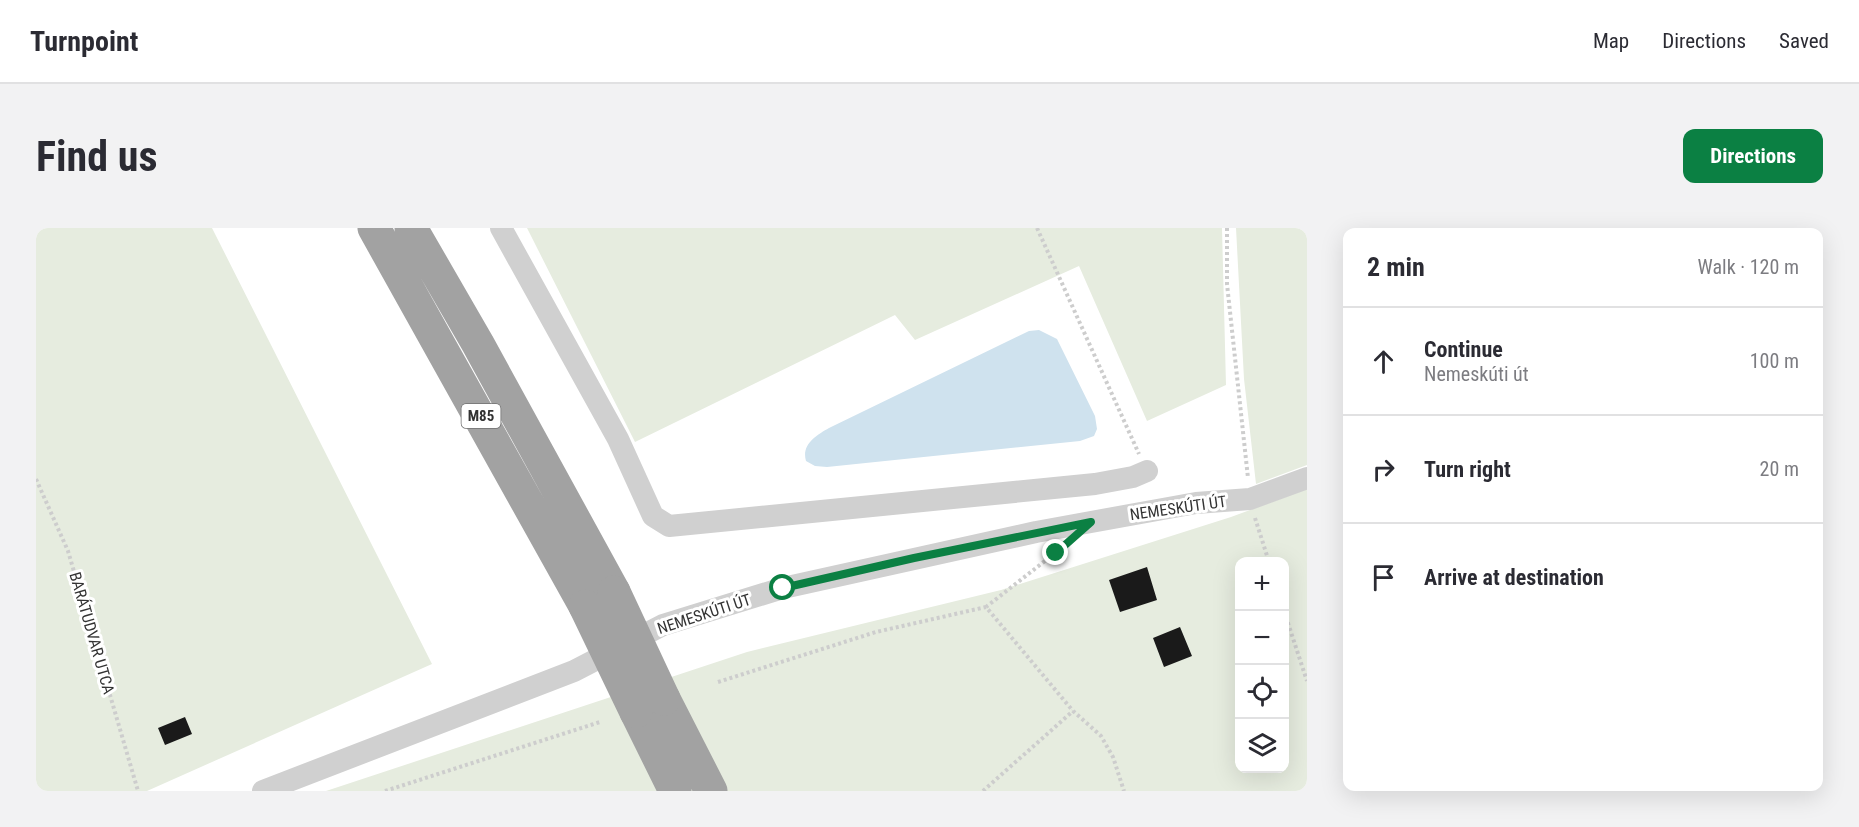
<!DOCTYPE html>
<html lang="en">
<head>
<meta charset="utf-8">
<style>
	body { margin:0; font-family:"Roboto Condensed",sans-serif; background:#f2f2f3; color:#2b2b33 }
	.controls { position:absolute; right:18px; bottom:18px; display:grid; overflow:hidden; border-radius:12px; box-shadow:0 6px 24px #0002 }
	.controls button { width:54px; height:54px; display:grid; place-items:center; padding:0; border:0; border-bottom:2px solid #e1e1e2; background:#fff; color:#2b2b33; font:30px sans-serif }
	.stop { position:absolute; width:18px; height:18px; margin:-14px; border:4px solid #0b8043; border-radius:50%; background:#fff }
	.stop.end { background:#0b8043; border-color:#fff; box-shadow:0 2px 6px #0008 }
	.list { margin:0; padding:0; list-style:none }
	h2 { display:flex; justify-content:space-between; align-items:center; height:78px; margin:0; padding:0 24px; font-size:26px }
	h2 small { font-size:20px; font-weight:400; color:#7c7c81 }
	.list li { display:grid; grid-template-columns:39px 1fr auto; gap:18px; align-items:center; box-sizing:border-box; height:108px; padding:0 24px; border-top:2px solid #e1e1e2 }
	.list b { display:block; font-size:22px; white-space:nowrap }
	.list p { margin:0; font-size:20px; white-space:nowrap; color:#7c7c81 }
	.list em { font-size:20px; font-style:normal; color:#7c7c81 }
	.icon { flex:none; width:33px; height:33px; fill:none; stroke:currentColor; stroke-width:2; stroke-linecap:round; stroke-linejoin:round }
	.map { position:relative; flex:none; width:1271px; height:563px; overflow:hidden; border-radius:12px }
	header { display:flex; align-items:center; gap:36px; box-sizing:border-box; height:84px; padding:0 30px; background:#fff; border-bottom:2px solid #e1e1e2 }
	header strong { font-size:28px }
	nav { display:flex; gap:33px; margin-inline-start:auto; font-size:21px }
	.intro { display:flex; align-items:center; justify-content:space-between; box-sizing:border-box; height:144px; padding:0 36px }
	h1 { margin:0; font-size:42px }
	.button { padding:15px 27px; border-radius:12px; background:#0b8043; color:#fff; font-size:21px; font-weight:700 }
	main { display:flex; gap:36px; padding:0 36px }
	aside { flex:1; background:#fff; border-radius:12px; box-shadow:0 6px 24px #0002 }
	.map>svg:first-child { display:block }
	.green { fill:#e6ecdf; fill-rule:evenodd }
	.water { fill:#cfe2ee }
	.building { fill:#1a1a1a }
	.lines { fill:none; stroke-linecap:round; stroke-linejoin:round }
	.path { stroke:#cdcdcd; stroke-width:4; stroke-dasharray:3 3; stroke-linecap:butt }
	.minor { stroke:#d0d0d0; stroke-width:22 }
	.trunk { stroke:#a2a2a2; stroke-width:33 }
	.trunk-bridge { stroke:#a2a2a2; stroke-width:33 }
	.route { stroke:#0b8043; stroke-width:8 }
	.labels { text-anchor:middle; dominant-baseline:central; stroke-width:6; stroke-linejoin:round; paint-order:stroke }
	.shield { fill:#fff; stroke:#707070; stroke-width:1.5 }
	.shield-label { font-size:15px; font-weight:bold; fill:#333 }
	.street-label { font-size:16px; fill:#333; stroke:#fff }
</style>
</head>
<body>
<header>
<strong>Turnpoint</strong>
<nav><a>Map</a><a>Directions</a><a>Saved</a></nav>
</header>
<div class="intro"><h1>Find us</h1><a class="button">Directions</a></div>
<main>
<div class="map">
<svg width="1271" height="563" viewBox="0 0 1271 563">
	<rect width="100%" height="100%" fill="#fff"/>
	<path class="green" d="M0 0H176L396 436 111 563H0Z
		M491 0H1186L1190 157 1111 193 1043 38 879 112 859 87 599 214Z
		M1200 0H1271V237L1220 256 1208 151Z
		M1271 261V563H290L711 424 965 362 1195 289ZM1204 334H1248V540H1204Z"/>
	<path class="water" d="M1003 102 1021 111 1059 188 1061 201 1058 208 1044 213 791 239 779 238 770 233C765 216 781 207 793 200L993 103Z"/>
	<path class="building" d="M1111 339 1121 372 1084 384 1073 352Z
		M1144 399 1156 428 1128 439 1117 410Z
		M149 489 156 506 129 517 122 500Z"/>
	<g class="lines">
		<path class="path" d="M1001 0 1103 226
			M1191 0V56L1212 250
			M0 251 32 323 102 563
			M1219 290 1233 334
			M1023 322 950 379 1037 483 1065 508 1077 529 1088 563
			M1248 383 1271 453
			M682 454 840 404 950 379
			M349 563 564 494
			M947 563 1037 483"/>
		<path class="minor" d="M465 0 582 211 617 288 633 298 1059 256 1097 249 1111 243
			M227 563 538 443 627 397 747 360 1000 304 1160 275 1214 271 1271 250"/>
		<path class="trunk" d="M338 0 549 378
			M375 0 442 116 578 364
			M628 471 675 563
			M600 484 639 563"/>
		<path class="trunk-bridge" d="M578 364 628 471
			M549 378 600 484"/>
	</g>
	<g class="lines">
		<path class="route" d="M747 360 878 330 1055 294 1020 325"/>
	</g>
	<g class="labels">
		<rect class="shield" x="425.5" y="176" width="39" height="24" rx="4.5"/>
		<g class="shield-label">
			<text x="445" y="188">M85</text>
		</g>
		<g class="street-label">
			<text transform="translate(1142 280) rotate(-8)">NEMESKÚTI ÚT</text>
			<text transform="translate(668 386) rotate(-18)">NEMESKÚTI ÚT</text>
			<text transform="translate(56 405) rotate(74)">BARÁTUDVAR UTCA</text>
		</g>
	</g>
</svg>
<div class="controls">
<button>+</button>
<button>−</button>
<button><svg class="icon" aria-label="locate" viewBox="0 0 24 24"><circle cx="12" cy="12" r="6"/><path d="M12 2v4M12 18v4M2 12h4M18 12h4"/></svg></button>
<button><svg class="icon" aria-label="layers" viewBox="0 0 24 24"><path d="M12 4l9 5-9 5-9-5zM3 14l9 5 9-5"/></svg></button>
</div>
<div class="stop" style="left:747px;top:360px"></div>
<div class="stop end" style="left:1020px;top:325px"></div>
</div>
<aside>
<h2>2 min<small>Walk · 120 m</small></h2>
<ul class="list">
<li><svg class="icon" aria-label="ahead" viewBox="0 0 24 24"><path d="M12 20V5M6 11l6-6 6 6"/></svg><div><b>Continue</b><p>Nemeskúti út</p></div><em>100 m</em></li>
<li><svg class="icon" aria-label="right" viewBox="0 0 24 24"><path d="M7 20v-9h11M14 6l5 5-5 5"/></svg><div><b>Turn right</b></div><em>20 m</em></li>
<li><svg class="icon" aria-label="arrive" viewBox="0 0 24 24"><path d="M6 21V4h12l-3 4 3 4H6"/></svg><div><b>Arrive at destination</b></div></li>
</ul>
</aside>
</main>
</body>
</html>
